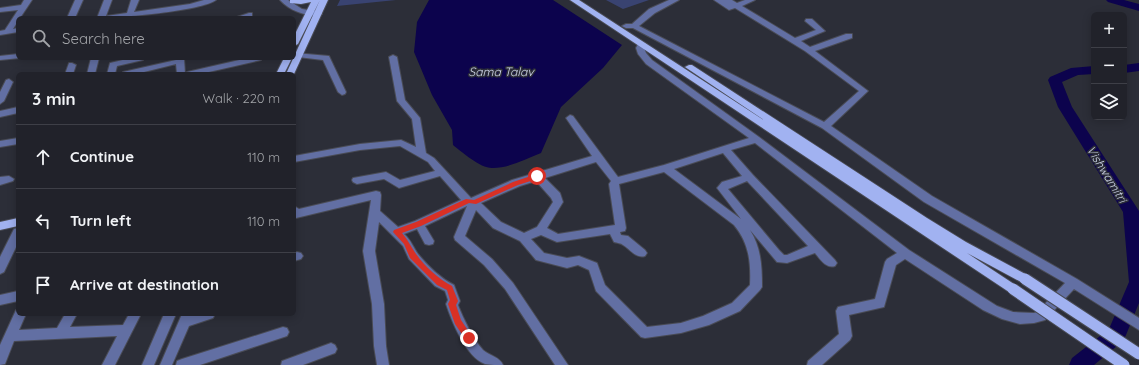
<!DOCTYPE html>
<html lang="en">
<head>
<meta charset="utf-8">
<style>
	body { margin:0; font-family:Quicksand,sans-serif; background:#292a32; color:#f1f3f6 }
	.controls { position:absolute; right:12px; top:12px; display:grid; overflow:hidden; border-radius:6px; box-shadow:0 2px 10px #0003 }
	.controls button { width:36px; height:36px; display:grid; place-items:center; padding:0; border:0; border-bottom:1px solid #3e3f47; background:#21222a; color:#f1f3f6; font:20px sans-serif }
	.stop { position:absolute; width:12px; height:12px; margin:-9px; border:3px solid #d93025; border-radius:50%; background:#fff }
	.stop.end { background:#d93025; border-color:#fff; box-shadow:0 1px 4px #0008 }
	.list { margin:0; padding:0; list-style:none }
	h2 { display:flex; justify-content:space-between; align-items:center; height:52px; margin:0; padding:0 16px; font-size:17px }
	h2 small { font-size:13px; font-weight:400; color:#a2a4a8 }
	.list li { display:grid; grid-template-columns:26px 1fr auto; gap:12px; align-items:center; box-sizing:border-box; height:64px; padding:0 16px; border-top:1px solid #3e3f47 }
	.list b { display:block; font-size:15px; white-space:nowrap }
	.list em { font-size:13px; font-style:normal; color:#a2a4a8 }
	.icon { flex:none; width:22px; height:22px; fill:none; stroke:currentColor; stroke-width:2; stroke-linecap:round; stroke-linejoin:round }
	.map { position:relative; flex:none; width:1139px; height:365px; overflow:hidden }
	.search { position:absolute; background:#21222a; box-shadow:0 2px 10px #0003; left:16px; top:16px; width:280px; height:44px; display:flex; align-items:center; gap:10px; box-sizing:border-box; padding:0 14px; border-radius:6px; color:#a2a4a8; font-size:15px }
	.panel { position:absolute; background:#21222a; box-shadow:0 2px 10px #0003; left:16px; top:72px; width:280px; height:244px; border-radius:6px }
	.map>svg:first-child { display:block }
	.green { fill:#394371 }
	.water { fill:#0c034d }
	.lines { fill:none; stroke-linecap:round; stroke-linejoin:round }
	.river { fill:#0c034d; fill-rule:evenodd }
	.minor-casing { stroke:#494b55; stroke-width:2 }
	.major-casing { stroke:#494b55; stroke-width:2 }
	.minor { fill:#626fa3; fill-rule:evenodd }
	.major { fill:#a1b2f1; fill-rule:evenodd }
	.major-bridge-casing { stroke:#494b55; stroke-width:13; stroke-linecap:butt }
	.major-bridge { stroke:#a1b2f1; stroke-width:11 }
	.route { fill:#d93025 }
	.labels { text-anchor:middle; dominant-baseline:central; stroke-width:3; stroke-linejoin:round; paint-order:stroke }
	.water-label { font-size:12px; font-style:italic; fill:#d0d6ec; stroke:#2c2e38 }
</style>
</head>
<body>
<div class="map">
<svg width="1139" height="365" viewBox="0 0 1139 365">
	<rect width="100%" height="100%" fill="#2c2e38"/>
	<path class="green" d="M340 0H396L337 6Z
		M606 0H649L623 9Z"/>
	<path class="water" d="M429 0H553L622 45 603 68 561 107 541 153C526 159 509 168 493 168 481 169 462 152 453 145L452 130 432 95 414 52 417 22Z"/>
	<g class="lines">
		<path class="river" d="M1106 0H1124L1139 4V11L1108 2Z
			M1139 63V71L1124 73V65Z
			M1094 66V74L1078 75 1062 82 1072 107 1139 211V303L1126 335 1123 341 1094 365H1069L1072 358 1109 329 1129 282 1123 212 1058 107 1048 80 1050 77 1071 68Z"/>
		<defs>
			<path id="minor" d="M24 0H32L20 18H18V21L13 29 18 28V32L0 35V31L5 30 18 10 0 12V8L21 5Z
				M75 0H83L75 18H67Z
				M104 0H112L106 16 127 13 131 0H139L134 12 190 4 204 0H216C202 11 118 18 97 18Z
				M280 0H288L302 9 321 12 322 14 318 16C304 15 290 11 280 0Z
				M669 0H679L655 13 639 26 824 122 859 91 805 51 735 8 729 10 714 0H732L737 3 745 0H755L742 6 795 38 816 30 805 21 806 19H812L825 31 801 41 810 47 846 34H852V38L815 51 868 91 831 126 932 196 1077 279 1139 318V330L1074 289 1045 320 1034 323 1020 324 1002 319 983 310 905 259 896 265 884 307 849 315 852 336 850 340 822 365H807L808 361 839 334 836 311 838 307 875 299 885 262 887 259 897 253 755 143 731 150 753 175 835 260 837 263 835 266C826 269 820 259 815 253L787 263 777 262 750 230C761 247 762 266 762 287L760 290 740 311 709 325 681 333 645 338 641 337 596 291 589 270 578 265 567 268 536 260 520 241 493 228 476 210 465 236 492 259 513 283 568 365H555L505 289 484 265 455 240 454 237 467 206 425 226 434 241 433 244 429 245 425 244 417 229 404 234C411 240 413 247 418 254 428 266 440 278 454 285L460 301 458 305C463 318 473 339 483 350 490 356 500 357 503 365 498 365 490 365 485 364 466 357 452 322 446 304L448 300 445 291 435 286 409 259 403 246 379 222 375 251 384 304 386 346 389 365H377L374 346 372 304 363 251 371 200 296 218 294 217V206L299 209 376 191 380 192 381 195 380 211 398 227 415 221 461 200 440 176 399 188 384 179 357 184 353 182 352 180 353 178 386 172 400 180 435 171 428 162 400 146 360 150 294 162V156L360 144 401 140 416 147 412 119 397 101 389 57 393 55 397 57 405 100 420 118 426 153 434 158 471 198 512 180 592 156 566 118 570 115 573 116 618 177 664 165 749 138 646 64 638 54 636 48 639 42H642L646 44 644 48 646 53 652 60 759 137 909 250 997 306 1013 312 1034 313 1037 312 1065 283 924 202 822 128 633 28H626L622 26 626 24H632L649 9ZM723 153 742 176 722 182 717 188 741 219 674 169ZM596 162 611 181 609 184 615 225 558 234 547 228 563 202 560 193 545 178ZM664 172 734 225C749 243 751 262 750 285L732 303 703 316 681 323 647 327 605 285 597 263 579 256 567 258 544 253 531 239 541 235 557 242 610 234 614 242C617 243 621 243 623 245 630 249 636 259 645 256L647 253 645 250 628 236 621 235 620 232 625 231 626 228 619 184ZM536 181 551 198 553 202 537 227 524 233 501 222 481 203 520 186ZM747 181 808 246 787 255H784L779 250 728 189Z
				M249 13H252V17L234 18Z
				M295 53 329 56 346 92 345 94 342 95 338 92 323 60 298 57 294 55Z
				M18 54V58H20L0 60V56Z
				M91 58H99L95 74H87Z
				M131 58H144L143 60 117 66 115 74H107L110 63Z
				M176 58H184L185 74H177L176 64 136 74H122L123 72 176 60Z
				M248 58H262L261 60 200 74H186L187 72Z
				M69 63H72L76 65 73 74H65Z
				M9 79 13 82 4 101 0 104V92L6 80Z
				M18 107V113L0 117V111Z
				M18 138V144L0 147V141Z
				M9 176 14 179 13 181 0 185V177Z
				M18 228V243L4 272 0 274V257L14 229Z
				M297 252 301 253 303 256 301 259 294 261V253Z
				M18 291V301L0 305V295Z
				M16 310H18V314H26L19 330 57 328 65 314H77L70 327 123 325 129 314H141L115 365H102L117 336 14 341 5 364 0 365V345Z
				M164 314H176L154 365H142Z
				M182 314H215L213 318 189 326 172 365H160Z
				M283 327 287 328 289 332 287 336 200 365H176L177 361 182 359Z
				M331 343 335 345 337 349 335 353 303 365H281L282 361Z"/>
			<path id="major" d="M290 0H320L298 44 294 46V36L311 2 301 4 290 3Z
				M320 0H328L294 74H286Z
				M570 0H579L773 126 685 67 689 65H692L927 218 966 242 1029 276 1031 279 1029 282 1025 284 1021 282 967 253 1017 286 1019 289 1017 292 1013 294 1009 292Z
				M284 58H292L284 74H276Z
				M18 218V226L0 230V222Z"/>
		</defs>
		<use href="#minor" class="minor-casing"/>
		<use href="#major" class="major-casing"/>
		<use href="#minor" class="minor"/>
		<use href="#major" class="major"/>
		<defs>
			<path id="major-bridge" d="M1025 279 1139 354
				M1013 289 1124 365"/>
		</defs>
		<use href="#major-bridge" class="major-bridge-casing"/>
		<use href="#major-bridge" class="major-bridge"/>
	</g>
	<path class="route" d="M537 174 541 176 540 178 518 185 476 204 469 203 421 226 402 233C408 240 411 247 416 254 425 267 439 279 452 286L458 301 456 305 461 320 473 338 472 340H466L455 324 448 304 450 300 447 290 437 285 410 258 404 244 393 232 394 230 416 222 466 199 474 200 513 182Z"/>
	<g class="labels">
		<g class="water-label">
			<text x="501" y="71">Sama Talav</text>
			<text transform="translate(1107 174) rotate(58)">Vishwamitri</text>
		</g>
	</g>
</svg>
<div class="controls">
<button>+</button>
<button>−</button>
<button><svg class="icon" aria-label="layers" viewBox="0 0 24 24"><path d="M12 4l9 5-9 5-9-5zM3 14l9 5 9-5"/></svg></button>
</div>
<div class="stop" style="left:537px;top:176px"></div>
<div class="stop end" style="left:469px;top:338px"></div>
<div class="search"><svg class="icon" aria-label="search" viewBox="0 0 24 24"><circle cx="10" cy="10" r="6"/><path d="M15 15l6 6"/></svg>Search here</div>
<section class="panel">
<h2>3 min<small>Walk · 220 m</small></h2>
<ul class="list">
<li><svg class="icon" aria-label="ahead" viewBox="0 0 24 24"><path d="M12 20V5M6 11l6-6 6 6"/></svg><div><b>Continue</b></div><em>110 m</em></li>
<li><svg class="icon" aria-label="left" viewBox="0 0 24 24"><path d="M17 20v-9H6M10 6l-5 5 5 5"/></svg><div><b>Turn left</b></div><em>110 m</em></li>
<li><svg class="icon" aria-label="arrive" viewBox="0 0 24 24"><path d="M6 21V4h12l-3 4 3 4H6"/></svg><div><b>Arrive at destination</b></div></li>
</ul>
</section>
</div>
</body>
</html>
